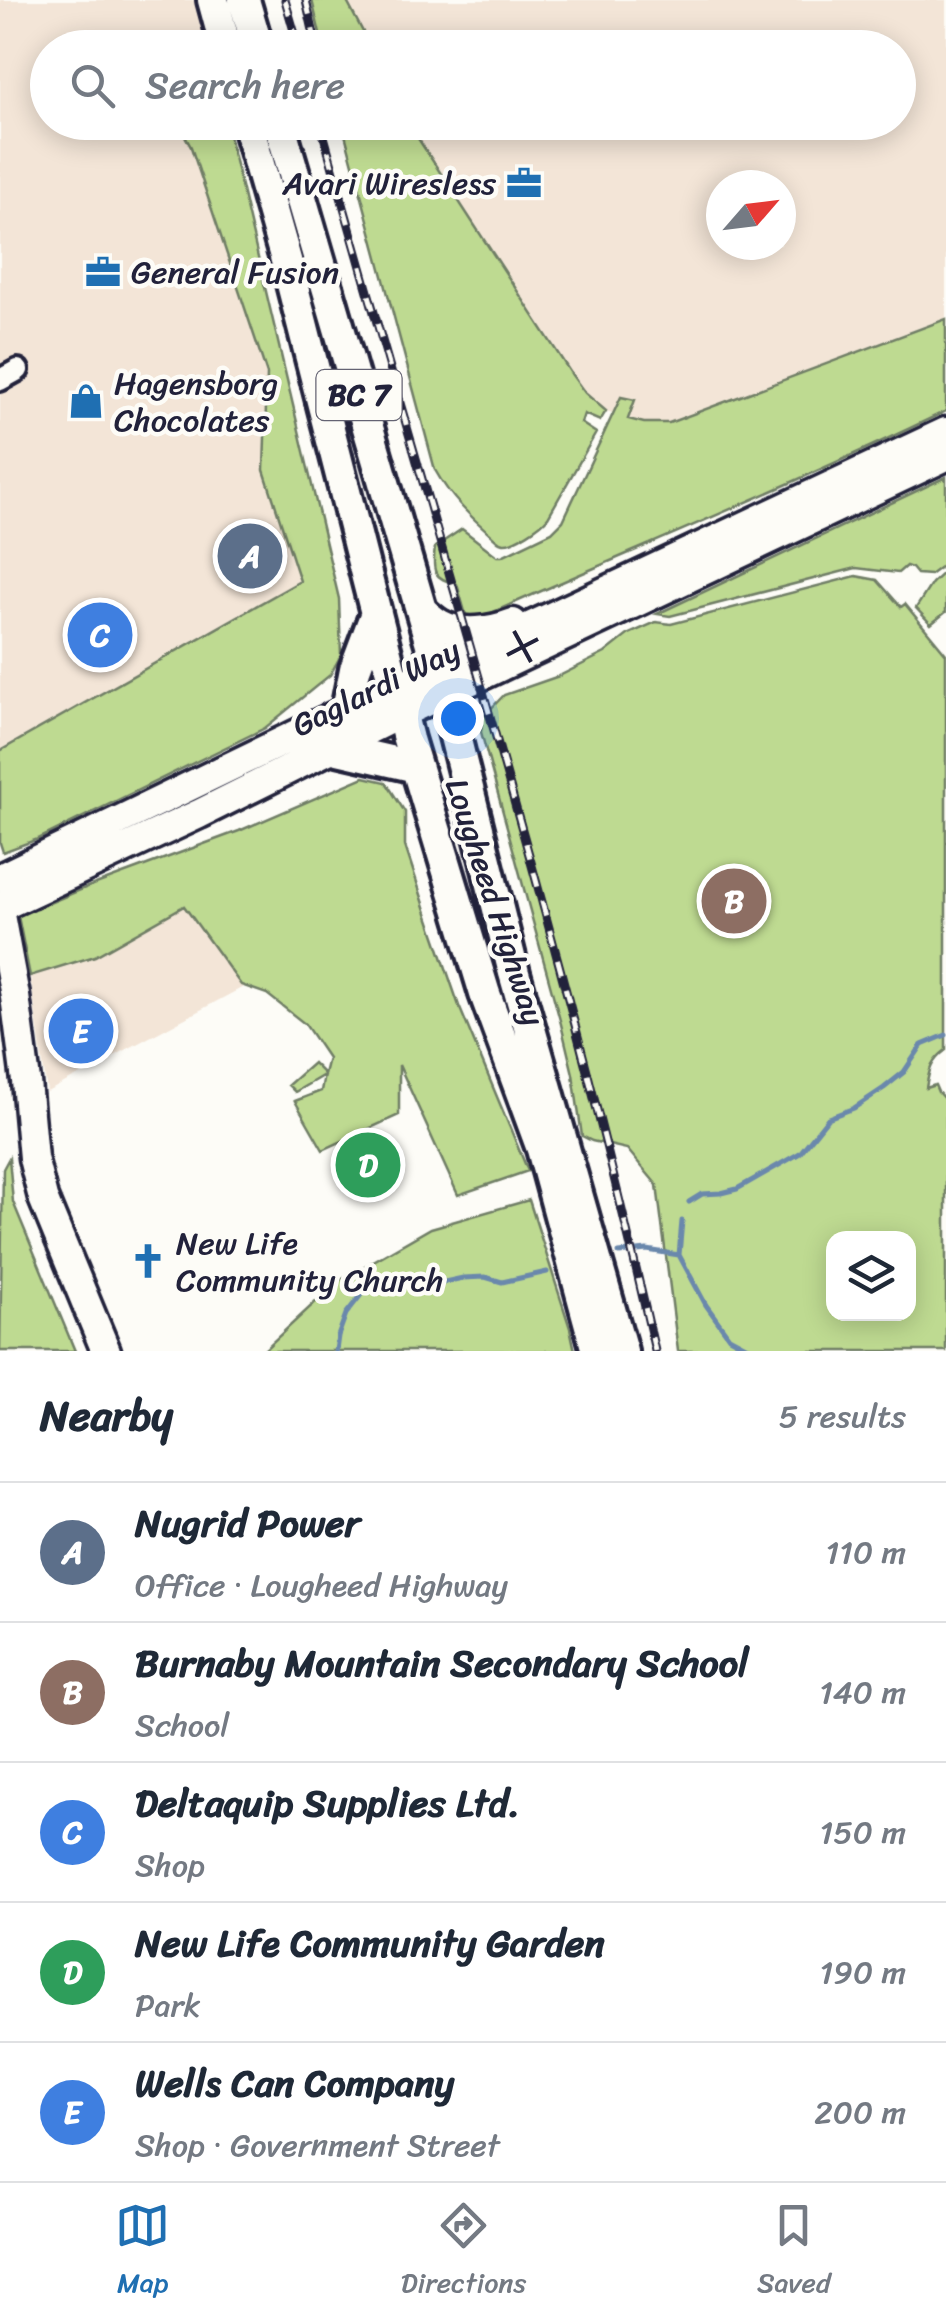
<!DOCTYPE html>
<html lang="en">
<head>
<meta charset="utf-8">
<style>
	body { margin:0; font-family:Sriracha,sans-serif; background:#f6f6f7; color:#1f2937 }
	.controls { position:absolute; right:30px; bottom:30px; display:grid; overflow:hidden; border-radius:20px; box-shadow:0 5px 25px #0003 }
	.controls button { width:90px; height:90px; display:grid; place-items:center; padding:0; border:0; border-bottom:2px solid #e0e1e3; background:#fff; color:#1f2937; font:50px sans-serif }
	.compass { position:absolute; left:706px; top:170px; width:90px; height:90px; border-radius:50%; background:#fff; box-shadow:0 5px 25px #0003; rotate:62deg }
	.you { position:absolute; left:458px; top:718px; width:35px; height:35px; margin:-25px; border:8px solid #fff; border-radius:50%; background:#1a73e8; box-shadow:0 0 0 15px #1a73e833 }
	.badge { display:grid; place-items:center; width:65px; height:65px; border-radius:50%; background:#1f6fb2; color:#fff; font-size:32px; font-weight:700 }
	.pin { position:absolute; translate:-50% -50%; border:5px solid #fff; box-shadow:0 2px 10px #0006 }
	.list { margin:0; padding:0; list-style:none }
	h2 { display:flex; justify-content:space-between; align-items:center; height:130px; margin:0; padding:0 40px; font-size:42px }
	h2 small { font-size:32px; font-weight:400; color:#747a83 }
	.list li { display:grid; grid-template-columns:65px 1fr auto; gap:30px; align-items:center; box-sizing:border-box; height:140px; padding:0 40px; border-top:2px solid #e0e1e3 }
	.list b { display:block; font-size:38px; white-space:nowrap }
	.list p { margin:0; font-size:32px; white-space:nowrap; color:#747a83 }
	.list em { font-size:32px; font-style:normal; color:#747a83 }
	.icon { flex:none; width:55px; height:55px; fill:none; stroke:currentColor; stroke-width:2; stroke-linecap:round; stroke-linejoin:round }
	.map { position:relative; flex:none; width:946px; height:1351px; overflow:hidden }
	.search { position:absolute; background:#fff; box-shadow:0 5px 25px #0003; left:30px; right:30px; top:30px; height:110px; display:flex; align-items:center; gap:25px; box-sizing:border-box; padding:0 35px; border-radius:55px; color:#747a83; font-size:38px }
	.sheet { height:830px; background:#fff }
	nav { display:flex; justify-content:space-around; align-items:center; box-sizing:border-box; height:140px; border-top:2px solid #e0e1e3; background:#fff; font-size:28px; color:#747a83 }
	nav a { display:grid; justify-items:center; gap:5px }
	nav .on { color:#1f6fb2 }
	.map>svg:first-child { display:block }
	.built { fill:#f3e5d7; fill-rule:evenodd }
	.green { fill:#beda91; stroke:#707e66; stroke-width:2.5; fill-rule:evenodd }
	.lines { fill:none; stroke-linecap:round; stroke-linejoin:round }
	.stream { stroke:#6b88ac; stroke-width:5 }
	.street-casing { stroke:#22223b; stroke-width:28 }
	.secondary-casing { stroke:#22223b; stroke-width:35 }
	.primary-casing { stroke:#22223b; stroke-width:38 }
	.street { stroke:#fdfcf7; stroke-width:20 }
	.secondary { stroke:#fdfcf7; stroke-width:28 }
	.primary { stroke:#fdfcf7; stroke-width:30 }
	.rail-casing { stroke:#22223b; stroke-width:9 }
	.rail { stroke:#fdfcf7; stroke-width:5; stroke-dasharray:15; stroke-linecap:butt }
	.ticks { fill:none; stroke:#22223b; stroke-width:4 }
	.labels { text-anchor:middle; dominant-baseline:central; stroke-width:9; stroke-linejoin:round; paint-order:stroke }
	.shield { fill:#fdfcf7; stroke:#646373; stroke-width:2.5 }
	.shield-label { font-size:30px; font-weight:bold; fill:#22223b }
	.poi-label { font-size:32px; fill:#22223b; stroke:#fdfcf7; text-anchor:start }
	.street-label { font-size:32px; fill:#22223b; stroke:#fdfcf7 }
</style>
</head>
<body>
<div class="map">
<svg width="946" height="1351" viewBox="0 0 946 1351">
	<rect width="100%" height="100%" fill="#fdfcf7"/>
	<filter id="ink" filterUnits="userSpaceOnUse"><feTurbulence type="fractalNoise" baseFrequency=".01" numOctaves="2"/><feDisplacementMap in="SourceGraphic" scale="20" xChannelSelector="R" yChannelSelector="G"/><feConvolveMatrix kernelMatrix="1 2 1 2 8 2 1 2 1" color-interpolation-filters="sRGB"/></filter>
	<g filter="url(#ink)">
		<path class="built" d="M0 0H197L210 47 48 48V122L178 123 191 147 267 374 264 470 300 582 0 751Z
			M346 0H946V318L669 423H644L606 411 585 393 572 375 408 123 898 122V48L371 47ZM721 185H781V245H721Z
			M184 906 249 984 47 1092 30 976Z"/>
		<path class="green" d="M312 0H346L371 47H323Z
			M178 123H226L339 599 341 655 330 675 265 728 38 839 3 852 0 843V751L300 581 264 470 267 374 191 147Z
			M342 123H408L572 375 585 393 606 411 600 421 584 414 581 423 596 433 548 517C542 525 514 544 504 543 501 543 498 541 496 539 472 518 451 499 435 470Z
			M946 319V411C797 483 643 546 491 613L471 618 466 615 457 584C433 579 432 571 435 547L462 529 497 556H502L552 532 563 521 621 397 635 400 628 419 644 423H669Z
			M946 477V563L930 575 917 574 912 568 906 566 898 573 856 568 670 616 657 614Z
			M946 570V612L931 624 916 608 932 583Z
			M856 576 877 580 901 607 905 604 946 654V1050C931 1061 929 1070 926 1088L935 1085 938 1092 946 1101V1351H678L657 1185 627 1149 592 1141 582 1136 573 1074 561 1024 481 732 483 717 504 695 559 676 605 653 629 634 656 622 671 624ZM834 1238H908V1314H834Z
			M364 777 386 782 405 812V846L426 910 459 1006 528 1171 458 1195 399 1065V1115L323 1150 295 1101 321 1091 324 1075 295 1092 288 1085 313 1063 324 1074 328 1058 305 1024 267 994 241 985 184 906 95 956 30 976 18 916 85 888 239 831Z
			M370 1132 395 1185 366 1198 341 1145Z
			M9 1158 13 1202 75 1351H0L3 1169Z
			M529 1200 570 1328 575 1351H263L337 1282 431 1228Z"/>
		<g class="lines">
			<path class="stream" d="M689 1202 702 1194 721 1193 737 1189 800 1153 828 1118 854 1108 884 1088 904 1072 922 1045 946 1035
				M619 1253 647 1250 679 1255 706 1305 729 1337 755 1351
				M679 1255 682 1221
				M336 1351 338 1336 346 1314 364 1291 403 1280 440 1283 463 1278 485 1277 502 1282 547 1272"/>
			<defs>
				<path id="street" d="M0 380 18 370"/>
				<path id="secondary" d="M420 608C426 613 433 620 440 624 461 636 492 631 513 623
					M0 878 347 710 478 651 946 432
					M0 907 199 814 402 713 946 456
					M0 915 15 996 26 1081 33 1158 43 1198 106 1351"/>
				<path id="primary" d="M213 0 226 48
					M244 0 258 48
					M247 122 286 260 408 739 485 994 542 1149 597 1351
					M279 122 438 668 514 973 622 1351
					M347 710 355 669 376 613
					M333 748 416 767"/>
			</defs>
			<use href="#street" class="street-casing"/>
			<use href="#secondary" class="secondary-casing"/>
			<use href="#primary" class="primary-casing"/>
			<use href="#street" class="street"/>
			<use href="#secondary" class="secondary"/>
			<use href="#primary" class="primary"/>
			<defs>
				<path id="rail" d="M285 0 299 48
					M306 0 317 48
					M320 122C434 531 562 937 655 1351"/>
			</defs>
			<use href="#rail" class="rail-casing"/>
			<use href="#rail" class="rail"/>
		</g>
	</g>
	<path class="ticks" d="M514 631 531 662M507 655 538 639"/>
	<defs>
		<symbol id="office-bare" viewBox="-9 -9 18 18"><path d="M-6-3h4V-5.5h4V-3h4V5H-6ZM-1-4.5V-3h2v-1.5ZM-6 0V1H6V0Z" fill="#1f6fb2" stroke="#fdfcf7" stroke-width="2.5" paint-order="stroke"/></symbol>
		<symbol id="shop-bare" viewBox="-9 -9 18 18"><path d="M-5-2.5h2.3a2.7 3.5 0 0 1 5.4 0H5L5.5 6h-11ZM-1.5-2.5h3a1.5 2.3 0 0 0-3 0Z" fill="#1f6fb2" stroke="#fdfcf7" stroke-width="2.5" paint-order="stroke"/></symbol>
		<symbol id="church-bare" viewBox="-9 -9 18 18"><path d="M-1.2-6h2.4v3.5h3.3v2.4h-3.3V6h-2.4V-.1h-3.3v-2.4h3.3Z" fill="#1f6fb2" stroke="#fdfcf7" stroke-width="2.5" paint-order="stroke"/></symbol>
	</defs>
	<g fill-rule="evenodd">
		<use href="#office-bare" x="499" y="158" width="50" height="50"/>
		<use href="#office-bare" x="78" y="247" width="50" height="50"/>
		<use href="#shop-bare" x="61" y="376" width="50" height="50"/>
		<use href="#church-bare" x="123" y="1236" width="50" height="50"/>
	</g>
	<g class="labels">
		<rect class="shield" x="316.5" y="370" width="85" height="50" rx="8"/>
		<g class="shield-label">
			<text x="359" y="395">BC 7</text>
		</g>
		<g class="poi-label">
			<text x="496" y="183" text-anchor="end">Avari Wiresless</text>
			<text x="131" y="272">General Fusion</text>
			<text x="114" y="383">Hagensborg<tspan x="114" dy="37">Chocolates</tspan></text>
			<text x="176" y="1243">New Life<tspan x="176" dy="37">Community Church</tspan></text>
		</g>
		<g class="street-label">
			<text transform="translate(376 688) rotate(-26)">Gaglardi Way</text>
			<text transform="translate(495 902) rotate(72)">Lougheed Highway</text>
		</g>
	</g>
</svg>
<div class="controls">
<button><svg class="icon" aria-label="layers" viewBox="0 0 24 24"><path d="M12 4l9 5-9 5-9-5zM3 14l9 5 9-5"/></svg></button>
</div>
<svg class="compass" viewBox="-18 -18 36 36"><path d="M0-13l5 13h-10z" fill="#e53935"/><path d="M0 13l5-13h-10z" fill="#747a83"/></svg>
<div class="you"></div>
<div class="pin badge" style="left:250px;top:556px;background:#5c6f8a">A</div>
<div class="pin badge" style="left:734px;top:901px;background:#8d6e63">B</div>
<div class="pin badge" style="left:100px;top:635px;background:#3f7fe0">C</div>
<div class="pin badge" style="left:368px;top:1165px;background:#2e9e5b">D</div>
<div class="pin badge" style="left:81px;top:1031px;background:#3f7fe0">E</div>
<div class="search"><svg class="icon" aria-label="search" viewBox="0 0 24 24"><circle cx="10" cy="10" r="6"/><path d="M15 15l6 6"/></svg>Search here</div>
</div>
<section class="sheet">
<h2>Nearby<small>5 results</small></h2>
<ul class="list">
<li><span class="badge" style="background:#5c6f8a">A</span><div><b>Nugrid Power</b><p>Office · Lougheed Highway</p></div><em>110 m</em></li>
<li><span class="badge" style="background:#8d6e63">B</span><div><b>Burnaby Mountain Secondary School</b><p>School</p></div><em>140 m</em></li>
<li><span class="badge" style="background:#3f7fe0">C</span><div><b>Deltaquip Supplies Ltd.</b><p>Shop</p></div><em>150 m</em></li>
<li><span class="badge" style="background:#2e9e5b">D</span><div><b>New Life Community Garden</b><p>Park</p></div><em>190 m</em></li>
<li><span class="badge" style="background:#3f7fe0">E</span><div><b>Wells Can Company</b><p>Shop · Government Street</p></div><em>200 m</em></li>
</ul>
</section>
<nav>
<a class="on"><svg class="icon" aria-label="map" viewBox="0 0 24 24"><path d="M3 6l6-2 6 2 6-2v14l-6 2-6-2-6 2zM9 4v14M15 6v14"/></svg>Map</a>
<a><svg class="icon" aria-label="directions" viewBox="0 0 24 24"><path d="M12 3l9 9-9 9-9-9zM9 14v-3h6M13 9l2 2-2 2"/></svg>Directions</a>
<a><svg class="icon" aria-label="saved" viewBox="0 0 24 24"><path d="M7 4h10v16l-5-4-5 4z"/></svg>Saved</a>
</nav>
</body>
</html>
